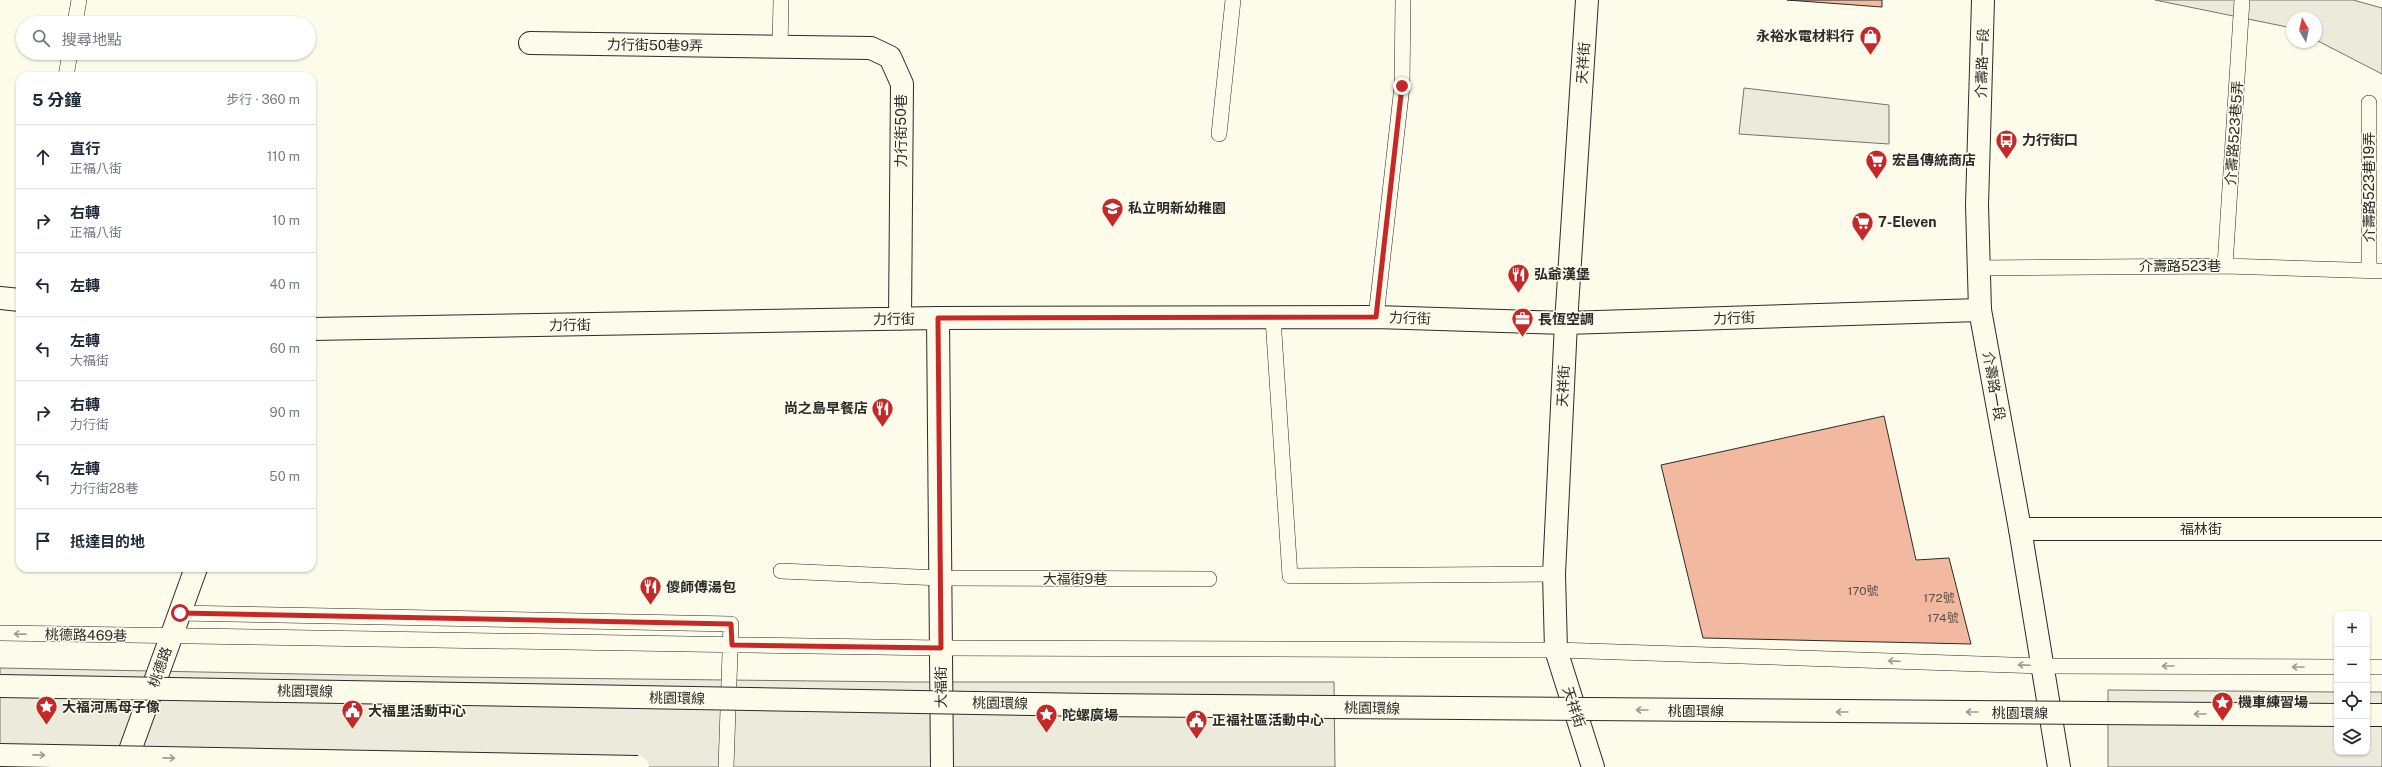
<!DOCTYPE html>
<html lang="zh-TW">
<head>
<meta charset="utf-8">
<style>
	body { margin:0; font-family:"Public Sans","Noto Sans TC",sans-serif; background:#f2f2f3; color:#1f2937 }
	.controls { position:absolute; right:12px; bottom:12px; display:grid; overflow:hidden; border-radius:8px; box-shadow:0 1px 3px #0004 }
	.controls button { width:36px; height:36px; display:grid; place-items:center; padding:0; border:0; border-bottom:1px solid #e0e1e3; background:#fff; color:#1f2937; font:20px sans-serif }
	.compass { position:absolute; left:2286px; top:12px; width:36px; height:36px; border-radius:50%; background:#fff; box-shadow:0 1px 3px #0004; rotate:351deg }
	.stop { position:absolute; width:12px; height:12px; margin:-9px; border:3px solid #c62828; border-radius:50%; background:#fff }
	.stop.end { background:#c62828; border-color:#fff; box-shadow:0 1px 4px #0008 }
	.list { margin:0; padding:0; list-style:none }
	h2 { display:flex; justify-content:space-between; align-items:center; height:52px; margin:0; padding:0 16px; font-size:17px }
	h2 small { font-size:13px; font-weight:400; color:#747a83 }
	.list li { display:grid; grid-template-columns:26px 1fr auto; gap:12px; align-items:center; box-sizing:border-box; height:64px; padding:0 16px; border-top:1px solid #e0e1e3 }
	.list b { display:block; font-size:15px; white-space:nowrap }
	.list p { margin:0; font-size:13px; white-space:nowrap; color:#747a83 }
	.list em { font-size:13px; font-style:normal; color:#747a83 }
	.icon { flex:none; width:22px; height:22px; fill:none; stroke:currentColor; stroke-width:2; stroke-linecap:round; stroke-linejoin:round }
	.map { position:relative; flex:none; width:2382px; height:767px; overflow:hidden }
	.search { position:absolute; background:#fff; box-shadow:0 1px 3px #0004; left:16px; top:16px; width:300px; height:44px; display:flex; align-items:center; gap:10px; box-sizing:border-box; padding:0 14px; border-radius:22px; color:#747a83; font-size:15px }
	.panel { position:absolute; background:#fff; box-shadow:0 1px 3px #0004; left:16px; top:72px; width:300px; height:500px; border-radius:12px }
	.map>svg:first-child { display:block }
	.green { fill:#ecebdb; stroke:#74746e }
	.parking { fill:#eceadb; stroke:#74746e }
	.building { fill:#f2b8a0; stroke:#2b2b2b }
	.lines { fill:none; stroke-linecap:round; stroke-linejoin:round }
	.lane-casing { stroke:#2b2b2b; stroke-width:16 }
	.street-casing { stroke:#2b2b2b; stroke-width:24 }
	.primary-casing { stroke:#2b2b2b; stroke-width:24 }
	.highway-casing { stroke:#2b2b2b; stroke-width:24 }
	.lane { stroke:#fdfbea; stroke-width:15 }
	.street { stroke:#fdfbea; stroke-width:22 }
	.primary { stroke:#fdfbea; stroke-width:22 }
	.highway { stroke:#fdfbea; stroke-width:22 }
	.highway-bridge-casing { stroke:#2b2b2b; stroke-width:24; stroke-linecap:butt }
	.highway-bridge { stroke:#fdfbea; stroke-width:22 }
	.oneway { stroke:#9e9d94 }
	.route { stroke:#c62828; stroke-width:5 }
	.labels { text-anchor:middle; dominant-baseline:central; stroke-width:3; stroke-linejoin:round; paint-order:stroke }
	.number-label { font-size:12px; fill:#5d4e48 }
	.poi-label { font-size:14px; font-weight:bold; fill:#2b2b2b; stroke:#fdfbea; text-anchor:start }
	.street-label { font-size:14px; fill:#2b2b2b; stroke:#fdfbea }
</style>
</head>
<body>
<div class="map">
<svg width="2382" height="767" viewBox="0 0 2382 767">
	<rect width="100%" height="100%" fill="#fdfbea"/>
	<path class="green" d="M2155 0H2353L2382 8V74L2316 40V18H2292V28Z
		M0 668 452 677 909 682H1334L1335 767H0Z"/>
	<path class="parking" d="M1744 88 1889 105V144L1739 134Z
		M2108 690 2337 692V752H2367V692H2382V767H2108Z"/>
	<path class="building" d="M1787 0H1882V7Z
		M1884 416 1916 560 1949 558 1971 644 1703 638 1661 465Z"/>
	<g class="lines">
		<defs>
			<path id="lane" d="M75 23 79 0
				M780 47 781 0
				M66 76 70 53
				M1219 134 1233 0
				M2225 266 2242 0
				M1978 268 2225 266 2382 271
				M2369 270V103
				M1376 317 1402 86 1403 0
				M1273 318 1290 576 1554 574
				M781 571 940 578 1209 579
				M179 613 731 624 726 767
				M0 633 941 648 1556 650 2043 666 2337 667
				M2367 667H2382"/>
			<path id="street" d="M1587 0 1566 323 1554 574 1556 650 1593 767
				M530 43 871 48 890 57 902 84 900 319
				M0 298 20 300
				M938 318 942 767
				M312 329 938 318 1376 317 1566 323 1980 310
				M2020 529H2382
				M124 767 196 568"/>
			<path id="primary" d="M1983 0 1977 205 1980 310 2020 529 2059 767"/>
			<path id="highway" d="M2367 715H2382"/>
		</defs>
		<use href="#lane" class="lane-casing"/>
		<use href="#street" class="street-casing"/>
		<use href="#primary" class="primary-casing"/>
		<use href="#highway" class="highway-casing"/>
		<use href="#lane" class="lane"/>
		<use href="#street" class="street"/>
		<use href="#primary" class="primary"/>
		<use href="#highway" class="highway"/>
		<defs>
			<path id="highway-bridge" d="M0 686 1095 705 2337 715
				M0 755 638 767"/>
		</defs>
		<use href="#highway-bridge" class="highway-bridge-casing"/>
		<use href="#highway-bridge" class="highway-bridge"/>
	</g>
	<defs><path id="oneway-shaft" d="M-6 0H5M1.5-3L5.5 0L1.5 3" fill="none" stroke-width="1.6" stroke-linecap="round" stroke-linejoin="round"/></defs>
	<g class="oneway">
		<use href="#oneway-shaft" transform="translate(20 634) rotate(-179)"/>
		<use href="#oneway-shaft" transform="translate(1894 661) rotate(-178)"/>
		<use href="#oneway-shaft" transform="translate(2024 665) rotate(-178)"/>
		<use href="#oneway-shaft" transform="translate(2168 666) rotate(-180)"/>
		<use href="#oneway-shaft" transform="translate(2298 667) rotate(-180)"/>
		<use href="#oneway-shaft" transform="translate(1642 710) rotate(-180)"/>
		<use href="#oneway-shaft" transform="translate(1842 712) rotate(-180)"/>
		<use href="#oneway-shaft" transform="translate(1972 712) rotate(-180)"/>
		<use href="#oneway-shaft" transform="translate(2200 714) rotate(-180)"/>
		<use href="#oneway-shaft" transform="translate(39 755) rotate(1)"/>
		<use href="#oneway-shaft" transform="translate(169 758) rotate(1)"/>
	</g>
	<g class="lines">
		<path class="route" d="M180 613 731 624 732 645 941 648 938 318 1376 317 1402 86"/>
	</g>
	<defs>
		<symbol id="shop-pin" viewBox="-11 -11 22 30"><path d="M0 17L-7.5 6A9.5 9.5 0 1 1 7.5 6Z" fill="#c62828" stroke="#fdfbea"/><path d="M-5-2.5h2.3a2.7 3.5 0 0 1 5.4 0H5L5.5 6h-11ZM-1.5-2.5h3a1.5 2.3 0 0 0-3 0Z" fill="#fff"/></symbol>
		<symbol id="bus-pin" viewBox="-11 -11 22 30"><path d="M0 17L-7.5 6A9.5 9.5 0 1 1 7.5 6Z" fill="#c62828" stroke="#fdfbea"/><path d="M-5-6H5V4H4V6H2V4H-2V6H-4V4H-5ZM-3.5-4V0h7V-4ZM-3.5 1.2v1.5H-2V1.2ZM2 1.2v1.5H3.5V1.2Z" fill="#fff"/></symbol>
		<symbol id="supermarket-pin" viewBox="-11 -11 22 30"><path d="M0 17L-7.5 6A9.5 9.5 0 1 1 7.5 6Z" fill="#c62828" stroke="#fdfbea"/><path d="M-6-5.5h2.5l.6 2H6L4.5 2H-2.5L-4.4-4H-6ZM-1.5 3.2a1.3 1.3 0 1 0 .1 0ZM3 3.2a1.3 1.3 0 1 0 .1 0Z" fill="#fff"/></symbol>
		<symbol id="school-pin" viewBox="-11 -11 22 30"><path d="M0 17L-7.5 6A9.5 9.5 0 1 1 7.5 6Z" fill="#c62828" stroke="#fdfbea"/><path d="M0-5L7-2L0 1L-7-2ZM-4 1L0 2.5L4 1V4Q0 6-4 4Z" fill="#fff"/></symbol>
		<symbol id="restaurant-pin" viewBox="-11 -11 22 30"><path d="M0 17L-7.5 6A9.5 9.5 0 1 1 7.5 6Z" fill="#c62828" stroke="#fdfbea"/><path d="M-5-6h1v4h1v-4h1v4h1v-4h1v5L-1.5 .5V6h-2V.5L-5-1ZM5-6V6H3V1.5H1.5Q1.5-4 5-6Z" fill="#fff"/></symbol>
		<symbol id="office-pin" viewBox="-11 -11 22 30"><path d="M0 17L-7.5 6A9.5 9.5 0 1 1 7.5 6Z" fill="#c62828" stroke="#fdfbea"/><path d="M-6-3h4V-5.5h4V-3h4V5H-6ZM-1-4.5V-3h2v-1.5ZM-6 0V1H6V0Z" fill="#fff"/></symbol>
		<symbol id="sight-pin" viewBox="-11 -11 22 30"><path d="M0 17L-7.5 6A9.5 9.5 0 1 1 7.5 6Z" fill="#c62828" stroke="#fdfbea"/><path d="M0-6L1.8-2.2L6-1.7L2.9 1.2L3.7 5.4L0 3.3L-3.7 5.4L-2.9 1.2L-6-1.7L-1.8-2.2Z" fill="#fff"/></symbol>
		<symbol id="civic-pin" viewBox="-11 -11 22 30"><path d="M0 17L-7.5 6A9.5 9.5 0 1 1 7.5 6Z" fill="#c62828" stroke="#fdfbea"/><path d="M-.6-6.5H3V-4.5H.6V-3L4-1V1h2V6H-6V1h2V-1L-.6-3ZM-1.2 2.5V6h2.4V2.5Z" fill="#fff"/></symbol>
	</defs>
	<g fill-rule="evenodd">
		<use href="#shop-pin" x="1858" y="24" width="25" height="34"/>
		<use href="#bus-pin" x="1994" y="128" width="25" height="34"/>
		<use href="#supermarket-pin" x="1864" y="148" width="25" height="34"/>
		<use href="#school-pin" x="1100" y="196" width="25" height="34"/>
		<use href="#supermarket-pin" x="1850" y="210" width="25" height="34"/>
		<use href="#restaurant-pin" x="1506" y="262" width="25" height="34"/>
		<use href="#office-pin" x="1510" y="306" width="25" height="34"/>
		<use href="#restaurant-pin" x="870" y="396" width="25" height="34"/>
		<use href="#restaurant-pin" x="638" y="574" width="25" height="34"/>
		<use href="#sight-pin" x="2210" y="690" width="25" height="34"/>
		<use href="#sight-pin" x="34" y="694" width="25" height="34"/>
		<use href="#civic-pin" x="340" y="698" width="25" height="34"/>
		<use href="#sight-pin" x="1034" y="702" width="25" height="34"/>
		<use href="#civic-pin" x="1184" y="708" width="25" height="34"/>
	</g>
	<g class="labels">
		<g class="number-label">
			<text x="1863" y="591">170號</text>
			<text x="1939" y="598">172號</text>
			<text x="1943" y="618">174號</text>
		</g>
		<g class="poi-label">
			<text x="1854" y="36" text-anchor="end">永裕水電材料行</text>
			<text x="2022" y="140">力行街口</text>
			<text x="1892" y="160">宏昌傳統商店</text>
			<text x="1128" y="208">私立明新幼稚園</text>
			<text x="1878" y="222">7-Eleven</text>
			<text x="1534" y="274">弘爺漢堡</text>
			<text x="1538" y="319">長恆空調</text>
			<text x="868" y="408" text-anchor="end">尚之島早餐店</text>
			<text x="666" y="587">儍師傅湯包</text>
			<text x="2238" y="702">機車練習場</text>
			<text x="62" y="707">大福河馬母子像</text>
			<text x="368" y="711">大福里活動中心</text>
			<text x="1062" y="715">陀螺廣場</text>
			<text x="1212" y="720">正福社區活動中心</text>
		</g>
		<g class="street-label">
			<text transform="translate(655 45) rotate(1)">力行街50巷9弄</text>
			<text transform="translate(1583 63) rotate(-86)">天祥街</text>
			<text transform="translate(1982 63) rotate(-88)">介壽路一段</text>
			<text transform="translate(901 131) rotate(-90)">力行街50巷</text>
			<text transform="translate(2234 133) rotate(-86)">介壽路523巷5弄</text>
			<text transform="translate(2369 187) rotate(-90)">介壽路523巷19弄</text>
			<text x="2180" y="266">介壽路523巷</text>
			<text transform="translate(1410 318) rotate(2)">力行街</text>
			<text transform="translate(1734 318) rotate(-2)">力行街</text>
			<text transform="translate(894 319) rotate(-1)">力行街</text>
			<text transform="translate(570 325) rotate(-1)">力行街</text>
			<text transform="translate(1563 386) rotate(-87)">天祥街</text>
			<text transform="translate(1994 386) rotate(80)">介壽路一段</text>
			<text x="2201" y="529">福林街</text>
			<text x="1075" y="579">大福街9巷</text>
			<text transform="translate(86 635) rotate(1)">桃德路469巷</text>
			<text transform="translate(160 667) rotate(-70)">桃德路</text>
			<text transform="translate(941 687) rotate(-91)">大福街</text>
			<text transform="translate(305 691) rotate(1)">桃園環線</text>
			<text transform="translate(677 698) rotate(1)">桃園環線</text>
			<text transform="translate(1000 703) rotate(1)">桃園環線</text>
			<text transform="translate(1574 707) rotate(72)">天祥街</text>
			<text transform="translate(1372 708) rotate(1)">桃園環線</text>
			<text x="1696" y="711">桃園環線</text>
			<text x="2020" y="713">桃園環線</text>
		</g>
	</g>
</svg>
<div class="controls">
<button>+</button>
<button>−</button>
<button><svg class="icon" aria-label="locate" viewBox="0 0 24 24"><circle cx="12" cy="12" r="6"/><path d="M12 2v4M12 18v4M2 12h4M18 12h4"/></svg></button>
<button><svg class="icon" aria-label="layers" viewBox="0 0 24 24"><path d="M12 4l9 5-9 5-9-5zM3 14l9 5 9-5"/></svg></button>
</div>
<svg class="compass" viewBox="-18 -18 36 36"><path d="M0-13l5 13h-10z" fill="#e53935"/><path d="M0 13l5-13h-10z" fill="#747a83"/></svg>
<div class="stop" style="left:180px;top:613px"></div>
<div class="stop end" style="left:1402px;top:86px"></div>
<div class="search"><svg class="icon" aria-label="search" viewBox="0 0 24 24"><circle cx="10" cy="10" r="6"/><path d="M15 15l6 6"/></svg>搜尋地點</div>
<section class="panel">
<h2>5 分鐘<small>步行 · 360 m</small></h2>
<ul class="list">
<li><svg class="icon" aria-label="ahead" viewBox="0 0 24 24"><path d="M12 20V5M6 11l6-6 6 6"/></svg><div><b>直行</b><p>正福八街</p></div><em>110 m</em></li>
<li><svg class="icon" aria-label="right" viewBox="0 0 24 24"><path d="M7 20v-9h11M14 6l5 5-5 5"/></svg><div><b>右轉</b><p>正福八街</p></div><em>10 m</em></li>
<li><svg class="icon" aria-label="left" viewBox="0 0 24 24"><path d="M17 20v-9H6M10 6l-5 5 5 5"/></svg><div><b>左轉</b></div><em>40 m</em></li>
<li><svg class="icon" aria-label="left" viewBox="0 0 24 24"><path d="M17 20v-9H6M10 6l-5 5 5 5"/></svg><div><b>左轉</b><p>大福街</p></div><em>60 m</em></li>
<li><svg class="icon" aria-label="right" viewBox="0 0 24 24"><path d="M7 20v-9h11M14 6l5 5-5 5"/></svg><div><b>右轉</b><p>力行街</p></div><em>90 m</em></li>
<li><svg class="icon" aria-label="left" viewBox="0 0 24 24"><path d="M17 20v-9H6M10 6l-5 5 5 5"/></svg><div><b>左轉</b><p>力行街28巷</p></div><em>50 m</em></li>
<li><svg class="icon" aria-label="arrive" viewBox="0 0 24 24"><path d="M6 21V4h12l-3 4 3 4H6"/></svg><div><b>抵達目的地</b></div></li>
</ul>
</section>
</div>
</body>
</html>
